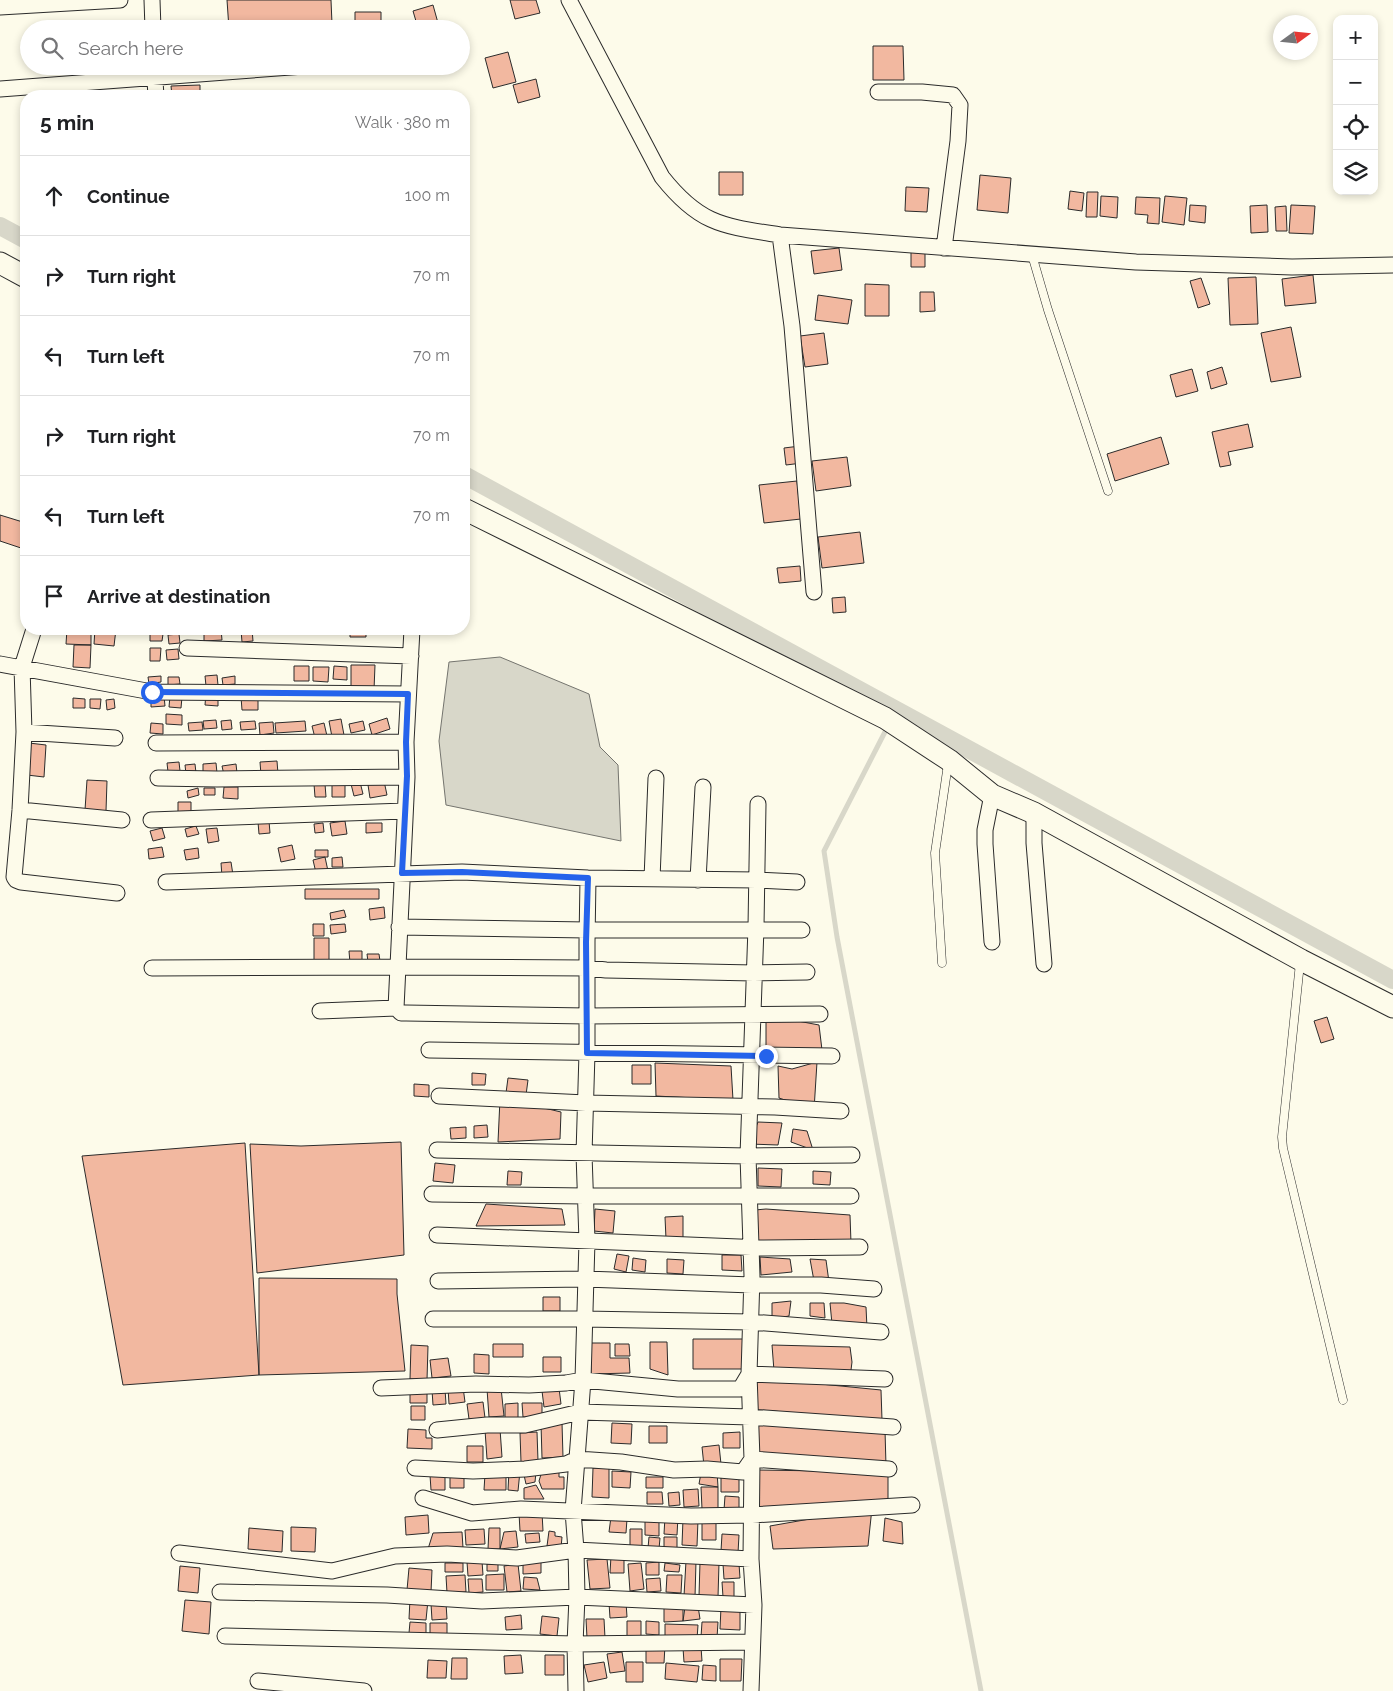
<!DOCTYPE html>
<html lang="en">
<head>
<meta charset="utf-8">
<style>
	body { margin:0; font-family:Raleway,sans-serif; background:#f6f6f6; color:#202124 }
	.controls { position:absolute; right:15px; top:15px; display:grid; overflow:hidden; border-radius:10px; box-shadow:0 2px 8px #0003 }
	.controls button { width:45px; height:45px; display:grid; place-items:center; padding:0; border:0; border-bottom:1px solid #e0e0e0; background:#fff; color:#202124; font:25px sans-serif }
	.compass { position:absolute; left:1273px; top:15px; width:45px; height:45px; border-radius:50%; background:#fff; box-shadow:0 2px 8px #0003; rotate:75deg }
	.stop { position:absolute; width:15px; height:15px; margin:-11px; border:4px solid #2563eb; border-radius:50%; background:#fff }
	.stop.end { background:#2563eb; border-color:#fff; box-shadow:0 1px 5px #0008 }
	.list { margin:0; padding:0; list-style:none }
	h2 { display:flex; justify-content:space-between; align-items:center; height:65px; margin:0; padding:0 20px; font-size:21px }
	h2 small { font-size:16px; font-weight:400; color:#757577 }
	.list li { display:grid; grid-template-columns:32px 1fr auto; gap:15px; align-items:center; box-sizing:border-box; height:80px; padding:0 20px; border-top:1px solid #e0e0e0 }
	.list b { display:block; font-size:19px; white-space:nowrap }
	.list em { font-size:16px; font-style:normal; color:#757577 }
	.icon { flex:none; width:28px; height:28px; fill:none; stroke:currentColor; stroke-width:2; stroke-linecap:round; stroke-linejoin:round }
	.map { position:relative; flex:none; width:1393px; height:1691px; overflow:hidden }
	.search { position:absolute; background:#fff; box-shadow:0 2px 8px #0003; left:20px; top:20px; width:450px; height:55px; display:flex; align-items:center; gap:12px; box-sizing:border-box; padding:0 18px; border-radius:28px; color:#757577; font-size:19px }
	.panel { position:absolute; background:#fff; box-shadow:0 2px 8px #0003; left:20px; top:90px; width:450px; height:545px; border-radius:20px }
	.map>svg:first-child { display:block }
	.water { fill:#d8d7c9; stroke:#74746e }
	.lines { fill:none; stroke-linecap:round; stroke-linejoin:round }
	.stream { stroke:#d8d7c9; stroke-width:5 }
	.canal { stroke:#d8d7c9; stroke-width:18 }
	.building { fill:#f2b8a0; stroke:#2b2b2b }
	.service-casing { stroke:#2b2b2b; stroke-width:9 }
	.minor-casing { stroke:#2b2b2b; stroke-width:17 }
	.secondary-casing { stroke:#2b2b2b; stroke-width:23 }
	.service { stroke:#fdfbea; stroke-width:8 }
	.minor { stroke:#fdfbea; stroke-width:15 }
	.secondary { stroke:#fdfbea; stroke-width:21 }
	.route { stroke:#2563eb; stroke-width:6 }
</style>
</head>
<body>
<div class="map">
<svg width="1393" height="1691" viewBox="0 0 1393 1691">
	<rect width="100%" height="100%" fill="#fdfbea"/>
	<path class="water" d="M500 657 589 694 600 747 618 765 621 841 446 805 439 741 449 662Z"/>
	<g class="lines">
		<path class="stream" d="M888 726 824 851 837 937 981 1691"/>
		<path class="canal" d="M0 226 26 240
			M464 475 1393 980"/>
	</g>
	<path class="building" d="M227 0H331L332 24 270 29H229Z
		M510 0H536L540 13 515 19Z
		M433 5 438 23 418 28 413 11Z
		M355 12H381V29H355Z
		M873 46H903L904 80H873Z
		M508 52 516 82 493 88 485 58Z
		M536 79 540 97 518 103 513 85Z
		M200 85V96H172L171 86Z
		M34 92H59V96H34Z
		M719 172H743V195H719Z
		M980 175 1011 178 1008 213 977 210Z
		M906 187 929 188 927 212 905 211Z
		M1070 191 1084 193 1082 211 1068 209Z
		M1087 192H1098L1097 217H1086Z
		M1101 196 1118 197 1117 218 1100 216Z
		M1165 196 1187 198 1184 225 1162 222Z
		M1136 197 1160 198 1159 224 1147 223 1148 215 1135 214Z
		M1190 205 1206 206 1205 223 1189 221Z
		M1267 205 1268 232 1251 233 1250 206Z
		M1291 205 1315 206 1313 234 1289 233Z
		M1286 206 1287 231H1276L1275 207Z
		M839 248 842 270 814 274 811 251Z
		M911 252H925V267H911Z
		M1313 275 1316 303 1285 306 1282 279Z
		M1256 277 1258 324 1230 325 1228 278Z
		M1201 278 1210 304 1198 308 1190 281Z
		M865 284 889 285V316H865Z
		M920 292H934L935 311 920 312Z
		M818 295 852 300 848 324 815 320Z
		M1291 327 1301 377 1271 382 1261 333Z
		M824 333 828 364 805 367 800 336Z
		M1222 367 1227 384 1211 389 1207 372Z
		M1192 369 1198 391 1176 397 1170 375Z
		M1248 424 1253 447 1228 452 1231 465 1220 467 1212 432Z
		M1161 437 1169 464 1115 481 1107 454Z
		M800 446 802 463 786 465 784 448Z
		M847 457 851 486 816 491 812 461Z
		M797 481 801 519 764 523 759 485Z
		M0 515 26 523V541L24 549 0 541Z
		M860 532 864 563 822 568 818 537Z
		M800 566 801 581 779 583 777 568Z
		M845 597 846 612 833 613 832 598Z
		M67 629H91V645L66 644Z
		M95 629H116L114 646 94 644Z
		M204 629H221L222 640 204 641Z
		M252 629 253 641 242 642 241 630Z
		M350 629H366V637H350Z
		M150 633 163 634 162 641H150Z
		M179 634 180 643 169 644 168 635Z
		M74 645H91L90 668 73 667Z
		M150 648H161L160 661H150Z
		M178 649 179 659 167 660 166 650Z
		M351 665H375L374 690H351Z
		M294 666H309V681H294Z
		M334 666 347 667V680L333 679Z
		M313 667H329L328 682 313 681Z
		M217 675 218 685 206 686 205 676Z
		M161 676V682L149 684 148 677Z
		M235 676V684L223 685 222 678Z
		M168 677H179L180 684 168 685Z
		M206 693 218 694V706L205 705Z
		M164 696 165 706 151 707V697Z
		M170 696 182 697 181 708 169 707Z
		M241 697H258V710H242Z
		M73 698 85 699V708H73Z
		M90 699H101L100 709 90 708Z
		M114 699 115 708 107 710 106 700Z
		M166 714 182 715V725L166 724Z
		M387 718 390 729 372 735 369 724Z
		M341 719 344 735 332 737 329 721Z
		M216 720 217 728 204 729 203 721Z
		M231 720 232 729 222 730 221 721Z
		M255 721 256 729 241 730 240 722Z
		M305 721 306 731 276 733 275 723Z
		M363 721 365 730 351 733 349 724Z
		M202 722 203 730 189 731 188 723Z
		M273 722 274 733 260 735 259 723Z
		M151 723 163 724V734L150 733Z
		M324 723 327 736 315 738 312 726Z
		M29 743 46 745 44 777 27 775Z
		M277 761 278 774 261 775 260 762Z
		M179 762 180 771 168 772 167 763Z
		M216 763 217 773 203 774V764Z
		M195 764 196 773 186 774 185 765Z
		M236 764 237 773 224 775 222 766Z
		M87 780 107 781 106 811 85 810Z
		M384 781 387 795 370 798 368 785Z
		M360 782 363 794 354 796 351 784Z
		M314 784H325L326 797H315Z
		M332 785H345V797H332Z
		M224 787H238V799L223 798Z
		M198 788 199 795 188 798 187 791Z
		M204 788H215V795H204Z
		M178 802H191V816H178Z
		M269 821 270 833 259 834 258 822Z
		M345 821 347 834 332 836 330 823Z
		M323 823 324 832 315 833 314 824Z
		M366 823H382V832L366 833Z
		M196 826 199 834 187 837 185 829Z
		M162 828 165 838 153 841 150 831Z
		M217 828 219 841 208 843 206 829Z
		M292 845 295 859 281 862 278 848Z
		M162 847 164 857 149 859 148 849Z
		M198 848 199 858 186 860 184 850Z
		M315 850H328V857H315Z
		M325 857 328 871 316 873 313 860Z
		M342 857 343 867H332V858Z
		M231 862 233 875 222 877 221 863Z
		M305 889H379V899H305Z
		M384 907 385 918 370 920 369 909Z
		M344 910 346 917 331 920 330 913Z
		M313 924H324V936H313Z
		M345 924 346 932 331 934 330 925Z
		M314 938H329V964L314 965Z
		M349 951H362V962L350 963Z
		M367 954H379L380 961 368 962Z
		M766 1015 819 1025 822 1050 766 1056Z
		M1327 1017 1334 1039 1321 1043 1314 1021Z
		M817 1062 814 1110 779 1098 778 1066 792 1069Z
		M655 1063 731 1066 733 1100 656 1096Z
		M632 1065H651V1084H632Z
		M472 1073 486 1074 485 1085H472Z
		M508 1078 528 1080 526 1095 506 1093Z
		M414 1084 429 1085V1097L414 1096Z
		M500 1099 510 1100 561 1112 560 1139 498 1142Z
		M758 1122 782 1123 778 1145 749 1144Z
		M487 1125 488 1137 474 1138V1126Z
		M466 1127V1138L451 1139 450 1128Z
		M793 1129 807 1131 813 1150 791 1142Z
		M401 1142 404 1255 257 1273 250 1144 301 1146Z
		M245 1143 259 1375 123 1385 82 1156Z
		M435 1163 455 1165 453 1183 433 1181Z
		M758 1168 782 1169 781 1187 758 1186Z
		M508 1171 522 1172 521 1185H507Z
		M813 1171 831 1172 830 1185 813 1184Z
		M486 1204 562 1209 565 1225 476 1226Z
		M595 1209 615 1211 613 1233 594 1231Z
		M766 1209 850 1215 851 1243 751 1242 755 1210Z
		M683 1216V1238L666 1239 665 1217Z
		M617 1254 629 1256 626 1272 614 1269Z
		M722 1255H741L742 1271 722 1270Z
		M760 1257 790 1259 792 1272 761 1275Z
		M633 1258 646 1260 645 1272 632 1270Z
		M667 1259 684 1260 683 1274 667 1273Z
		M810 1259 826 1260 829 1282 814 1281Z
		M259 1278 397 1279V1294L405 1371 259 1375Z
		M543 1297H560V1311H543Z
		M791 1301 789 1316 772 1319V1303Z
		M810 1303H824L825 1318 810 1316Z
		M830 1303H844L866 1307 867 1328 832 1324Z
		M693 1339H745V1369H693Z
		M650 1342H667L668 1375 650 1369Z
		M590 1343H610V1358H629L630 1373 591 1374Z
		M493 1344H523V1357H493Z
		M615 1344H629L630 1356H615Z
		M411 1345 428 1346 427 1380 410 1379Z
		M772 1345 850 1347 852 1362 850 1378 774 1371Z
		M474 1354 489 1355V1374L474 1373Z
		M543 1357H561V1372H543Z
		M448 1358 451 1376 432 1378 430 1360Z
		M750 1377 881 1390 882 1420 748 1409Z
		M463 1387 465 1402 449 1404 448 1388Z
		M501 1388 504 1416 489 1417 487 1389Z
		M559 1388 561 1404 544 1407 542 1391Z
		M445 1389 446 1404 433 1405 432 1390Z
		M410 1392H427V1403H410Z
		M483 1402 485 1418 469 1419 467 1404Z
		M518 1403V1418L505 1419V1404Z
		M522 1403H542V1417H523Z
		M411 1406H425V1420H411Z
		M750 1420 885 1430 886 1466 755 1454Z
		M562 1423 563 1457 542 1458 541 1424Z
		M612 1423 632 1424 631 1444 611 1443Z
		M649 1426H667V1443H649Z
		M408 1429 426 1430V1438H432V1449L407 1448Z
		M500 1429 502 1457 487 1459 485 1430Z
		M537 1432 538 1461 521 1462 520 1433Z
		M740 1432V1448H723V1433Z
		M719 1445 721 1464 704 1466 702 1447Z
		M467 1446H483V1462H467Z
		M593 1468H609V1498L592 1497Z
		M757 1470 888 1472V1503L756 1509Z
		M509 1471H520L518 1491 508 1490Z
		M542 1471H559V1477H564V1489H542L539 1481Z
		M612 1471 631 1472 630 1488 612 1487Z
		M717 1471 718 1487 699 1484 701 1473Z
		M536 1472 535 1482 526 1484 524 1475Z
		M450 1473H464V1488H450Z
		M485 1474 506 1475V1490H484Z
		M721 1474H739V1492H721Z
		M430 1475H445V1490H431Z
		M646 1477H663V1488H646Z
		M536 1485 544 1499H524V1488Z
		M701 1487H718V1509H702Z
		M698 1489 699 1506 684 1507 683 1490Z
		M647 1492H662L663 1504H647Z
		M679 1492 680 1505 669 1506 668 1493Z
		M725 1496 739 1497V1511L724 1510Z
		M872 1508 868 1546 773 1549 770 1526Z
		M542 1512 543 1531H520L519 1513Z
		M428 1515 429 1533 406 1535 405 1517Z
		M611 1517 627 1519 626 1533 609 1532Z
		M665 1517H678L677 1535 664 1534Z
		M885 1518 902 1522 903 1544 883 1541Z
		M683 1519 698 1520 697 1546 682 1545Z
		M645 1520H659V1536L645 1535Z
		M702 1520H716V1540H702Z
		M291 1527 316 1528 315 1552 291 1551Z
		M249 1528 283 1531 282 1552 248 1549Z
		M489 1528H500V1549H488Z
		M484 1529 485 1544 466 1545 465 1530Z
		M630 1529H642V1548H630Z
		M516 1531 518 1547 500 1549 504 1532Z
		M549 1531 555 1532V1536L562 1537 561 1548 547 1546Z
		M462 1532 463 1548 428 1549 433 1533Z
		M539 1533 540 1542 526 1543 525 1534Z
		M722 1534 739 1535 738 1553 721 1551Z
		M649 1537 660 1538 659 1549 648 1548Z
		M664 1537H677V1550H664Z
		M611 1556H624V1573H610Z
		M607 1559 610 1588 590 1589 587 1560Z
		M482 1561 483 1575 468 1576 467 1562Z
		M523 1561H541V1573L523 1574Z
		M686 1561H696L695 1597 684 1596Z
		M659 1562V1575H646V1563Z
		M700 1562 719 1563 718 1597 699 1596Z
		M445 1563H463V1572H445Z
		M641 1563 644 1589 630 1591 628 1564Z
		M665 1563 680 1565 679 1572 664 1571Z
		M487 1564H498V1571H487Z
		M518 1564 521 1591 507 1592 504 1566Z
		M723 1564H739L740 1578 724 1579Z
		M180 1566 200 1568 198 1593 178 1591Z
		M409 1568 432 1570 431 1592 407 1590Z
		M504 1574V1590H486V1575Z
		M465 1575 466 1592 447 1593 446 1576Z
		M667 1575H682L681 1593 666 1592Z
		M524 1577 537 1578 540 1590 523 1589Z
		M660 1578 661 1591 647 1592 646 1579Z
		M468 1579H482L483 1592 469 1593Z
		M722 1582H734V1597H723Z
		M410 1599 428 1600 426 1620 409 1619Z
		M185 1600 211 1602 209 1634 182 1631Z
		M626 1602 627 1617 610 1618 609 1603Z
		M446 1603 447 1619 432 1620 431 1604Z
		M664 1606H683V1621L664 1622Z
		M698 1606 700 1619 683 1621 685 1607Z
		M721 1607H740V1630L720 1629Z
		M521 1615 522 1629 506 1630 505 1617Z
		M542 1616 559 1618 557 1636 540 1634Z
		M586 1619H604L605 1638H587Z
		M627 1621H641V1637H627Z
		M646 1621 659 1622V1635L646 1634Z
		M410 1622 426 1623V1634L409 1633Z
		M702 1622H718L717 1638 701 1637Z
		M430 1623H447V1637H430Z
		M665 1624 698 1625 697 1639 665 1638Z
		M646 1644 665 1645 664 1663H646Z
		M701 1647 702 1661 684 1662 683 1648Z
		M622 1652 625 1671 610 1673 607 1654Z
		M521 1655 523 1673 505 1674 504 1656Z
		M545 1655H564V1675H545Z
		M452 1658H467V1679H451Z
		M720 1659H742L741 1681H720Z
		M428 1660 447 1661 446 1678H427Z
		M604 1662 607 1678 588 1682 584 1665Z
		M626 1662H643V1682H626Z
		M666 1663 699 1666 697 1682 665 1679Z
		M703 1665 716 1666V1681L702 1680Z"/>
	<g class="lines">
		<defs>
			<path id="service" d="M1032 255 1048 310 1108 491
				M942 963 935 853 948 764
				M1300 963 1282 1137 1283 1148 1343 1400"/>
			<path id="minor" d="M152 0 153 29
				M569 0 662 177C700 225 723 226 780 235L1136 262 1292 267 1393 265
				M0 7 120 0
				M154 66 156 96
				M0 89 304 66
				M878 92H922L953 95 960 105 958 141 944 248
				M780 235 792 326 814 592
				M34 629 22 667 24 732 20 810 14 877 16 880 21 882 117 893
				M412 629 406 742 407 777 396 1008 401 1013H406L587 1016 820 1014
				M187 648 411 656
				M0 664 152 692 408 694
				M24 732 115 738
				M156 743 406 742
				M158 778 217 779 407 777
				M992 795 985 830V844L992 942
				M20 810 122 820
				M1034 813V843L1044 964
				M151 820 405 811
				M652 879 656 778
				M698 880 703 787
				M166 882 462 872 588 878 757 880 797 882
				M399 927 587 930H802
				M152 968 399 967 588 968 606 970 754 973 807 972
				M320 1011 396 1008
				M429 1050 832 1056
				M439 1096 586 1103 775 1107 841 1111
				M437 1150 748 1156 852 1155
				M432 1194 585 1196H851
				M437 1235 764 1248 860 1247
				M438 1281 585 1279 752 1285H821L874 1289
				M433 1319H584L751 1322 881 1332
				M381 1388 476 1384 529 1385 566 1383 583 1380 678 1389H740L749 1374 885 1379
				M437 1430 487 1425H525L580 1412 750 1417 893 1427
				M415 1468 473 1471 525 1469 566 1464 577 1459 621 1462 674 1470 707 1469 743 1472 752 1459 889 1469
				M423 1498 472 1513 521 1509 691 1516 752 1515 912 1505
				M179 1553 332 1571 395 1556 447 1554 517 1558 576 1550 751 1559
				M220 1592 387 1595 482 1601 577 1597 754 1605
				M225 1636 575 1644 752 1642
				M258 1681 364 1691
				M576 1691 575 1644 577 1597 576 1550 573 1511 583 1380 587 1241 584 1154 587 1053V942L588 878
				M751 1691 754 1605 751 1559 752 1459 749 1374 752 1276 748 1156 756 927 758 804"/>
			<path id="secondary" d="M0 263 26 277
				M464 509 885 718 949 760 992 795 1034 813 1301 960 1393 1007"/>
		</defs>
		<use href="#service" class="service-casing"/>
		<use href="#minor" class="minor-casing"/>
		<use href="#secondary" class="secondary-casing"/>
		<use href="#service" class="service"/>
		<use href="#minor" class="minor"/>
		<use href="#secondary" class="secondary"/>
	</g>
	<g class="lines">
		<path class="route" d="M152 692 408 694 406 742 407 776 402 873 462 872 588 878 586 942 587 1053 766 1056"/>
	</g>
</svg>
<div class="controls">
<button>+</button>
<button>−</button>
<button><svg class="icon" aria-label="locate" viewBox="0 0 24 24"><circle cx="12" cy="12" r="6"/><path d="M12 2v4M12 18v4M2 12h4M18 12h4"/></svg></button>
<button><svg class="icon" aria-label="layers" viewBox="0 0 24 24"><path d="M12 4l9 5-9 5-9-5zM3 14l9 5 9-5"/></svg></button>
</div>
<svg class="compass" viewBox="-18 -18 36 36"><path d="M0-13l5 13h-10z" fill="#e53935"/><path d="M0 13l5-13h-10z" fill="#757577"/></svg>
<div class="stop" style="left:152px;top:692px"></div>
<div class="stop end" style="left:766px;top:1056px"></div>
<div class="search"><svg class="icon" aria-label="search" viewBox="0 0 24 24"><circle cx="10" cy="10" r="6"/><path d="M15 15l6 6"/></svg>Search here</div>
<section class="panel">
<h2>5 min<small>Walk · 380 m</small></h2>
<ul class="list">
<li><svg class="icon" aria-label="ahead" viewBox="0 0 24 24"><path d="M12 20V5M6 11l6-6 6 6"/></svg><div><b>Continue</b></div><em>100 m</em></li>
<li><svg class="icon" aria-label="right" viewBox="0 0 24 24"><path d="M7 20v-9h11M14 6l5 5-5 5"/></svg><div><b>Turn right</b></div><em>70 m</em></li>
<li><svg class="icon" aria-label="left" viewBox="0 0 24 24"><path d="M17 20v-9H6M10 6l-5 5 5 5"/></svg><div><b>Turn left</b></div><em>70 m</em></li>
<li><svg class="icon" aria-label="right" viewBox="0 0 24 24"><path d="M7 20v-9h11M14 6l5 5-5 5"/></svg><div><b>Turn right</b></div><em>70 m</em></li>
<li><svg class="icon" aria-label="left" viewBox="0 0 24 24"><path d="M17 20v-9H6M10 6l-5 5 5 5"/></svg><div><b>Turn left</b></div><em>70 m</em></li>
<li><svg class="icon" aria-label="arrive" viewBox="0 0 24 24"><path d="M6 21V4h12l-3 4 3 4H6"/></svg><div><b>Arrive at destination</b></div></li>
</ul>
</section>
</div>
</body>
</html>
